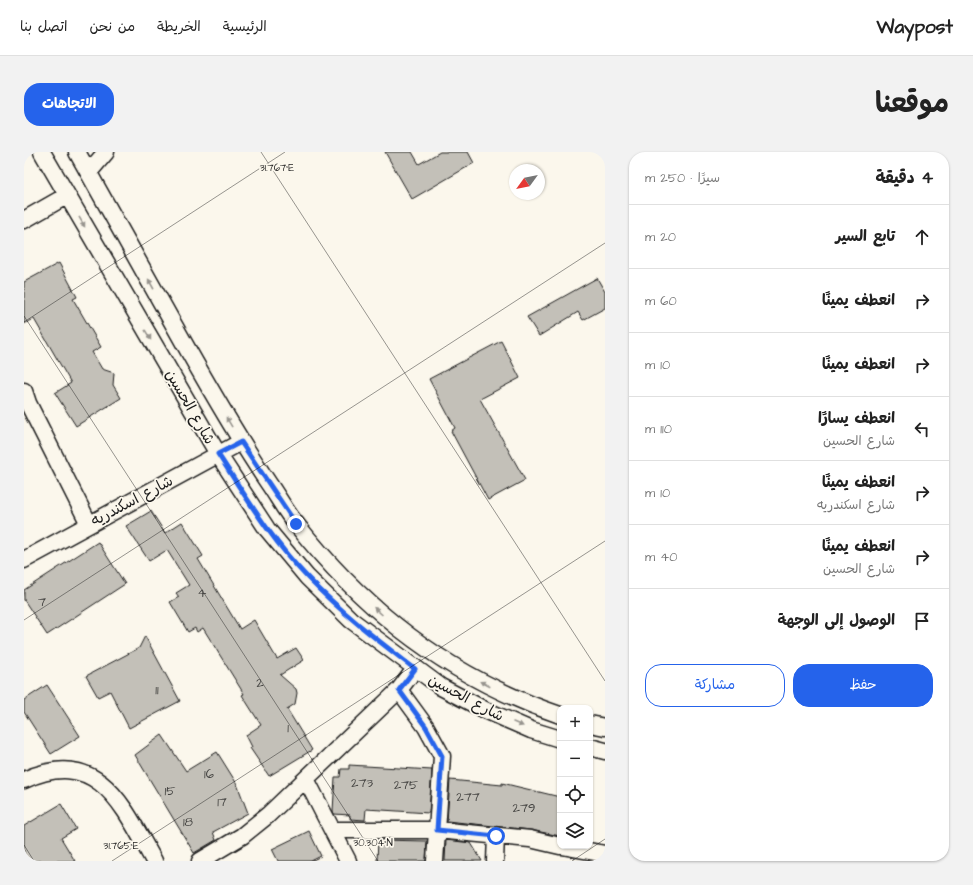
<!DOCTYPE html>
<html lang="ar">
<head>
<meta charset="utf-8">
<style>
	body { margin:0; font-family:"Architects Daughter","Playpen Sans Arabic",sans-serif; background:#f2f2f2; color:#222; direction:rtl }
	.controls { position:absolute; right:12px; bottom:12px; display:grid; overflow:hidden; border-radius:8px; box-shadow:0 1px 3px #0004 }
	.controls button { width:36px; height:36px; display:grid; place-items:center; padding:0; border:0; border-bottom:1px solid #e0e0e0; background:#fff; color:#222; font:20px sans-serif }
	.compass { position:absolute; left:485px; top:12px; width:36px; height:36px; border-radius:50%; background:#fff; box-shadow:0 1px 3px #0004; rotate:237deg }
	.stop { position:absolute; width:12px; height:12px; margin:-9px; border:3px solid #2563eb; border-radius:50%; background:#fff }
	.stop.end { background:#2563eb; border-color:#fff; box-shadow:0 1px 4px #0008 }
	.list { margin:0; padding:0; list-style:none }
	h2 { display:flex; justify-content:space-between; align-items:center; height:52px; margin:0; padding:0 16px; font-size:17px }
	h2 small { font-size:13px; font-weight:400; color:#767676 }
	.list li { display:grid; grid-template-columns:26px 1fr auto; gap:12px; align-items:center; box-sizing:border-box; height:64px; padding:0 16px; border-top:1px solid #e0e0e0 }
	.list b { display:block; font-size:15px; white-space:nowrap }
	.list p { margin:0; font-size:13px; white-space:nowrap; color:#767676 }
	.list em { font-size:13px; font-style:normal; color:#767676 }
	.actions { display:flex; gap:8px; padding:12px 16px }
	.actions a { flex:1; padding:9px 0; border:1px solid #2563eb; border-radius:16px; text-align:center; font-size:14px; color:#2563eb }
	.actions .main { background:#2563eb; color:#fff }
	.icon { flex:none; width:22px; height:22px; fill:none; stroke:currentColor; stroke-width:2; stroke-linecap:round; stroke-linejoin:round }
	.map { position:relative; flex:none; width:581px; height:709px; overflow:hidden; direction:ltr; border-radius:16px }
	header { display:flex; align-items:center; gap:24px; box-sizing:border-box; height:56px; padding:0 20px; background:#fff; border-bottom:1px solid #e0e0e0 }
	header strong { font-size:19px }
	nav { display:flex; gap:22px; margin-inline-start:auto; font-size:14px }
	.intro { display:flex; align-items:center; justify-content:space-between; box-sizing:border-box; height:96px; padding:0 24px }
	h1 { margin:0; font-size:28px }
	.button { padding:10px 18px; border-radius:16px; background:#2563eb; color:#fff; font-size:14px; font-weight:700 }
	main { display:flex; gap:24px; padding:0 24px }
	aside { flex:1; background:#fff; border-radius:16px; box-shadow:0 1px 3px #0004 }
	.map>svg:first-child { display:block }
	.building { fill:#c3c0b8; stroke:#1c1c1c }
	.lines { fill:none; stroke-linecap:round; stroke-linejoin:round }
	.minor-casing { stroke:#1c1c1c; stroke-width:19 }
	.minor { stroke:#fbf7ec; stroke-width:16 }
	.oneway { fill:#97948e }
	.route { stroke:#2563eb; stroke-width:5 }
	.ticks { fill:none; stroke:#1c1c1c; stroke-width:1; stroke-opacity:0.45 }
	.labels { text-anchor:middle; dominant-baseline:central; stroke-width:3.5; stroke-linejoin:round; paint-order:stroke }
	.number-label { font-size:13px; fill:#464543 }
	.street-label { font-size:15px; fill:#1c1c1c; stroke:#fbf7ec }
	.ticks-label { font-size:10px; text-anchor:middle; fill:#1c1c1c; stroke:#fbf7ec; stroke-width:3.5; stroke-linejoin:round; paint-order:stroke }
</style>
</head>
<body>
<header>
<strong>Waypost</strong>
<nav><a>الرئيسية</a><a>الخريطة</a><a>من نحن</a><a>اتصل بنا</a></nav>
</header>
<div class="intro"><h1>موقعنا</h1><a class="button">الاتجاهات</a></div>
<main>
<aside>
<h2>4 دقيقة<small>سيرًا · 250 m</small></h2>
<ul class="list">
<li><svg class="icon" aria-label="ahead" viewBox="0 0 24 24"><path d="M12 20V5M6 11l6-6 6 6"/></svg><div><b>تابع السير</b></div><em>20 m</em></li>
<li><svg class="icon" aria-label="right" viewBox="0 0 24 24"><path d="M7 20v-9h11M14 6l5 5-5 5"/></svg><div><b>انعطف يمينًا</b></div><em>60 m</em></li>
<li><svg class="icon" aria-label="right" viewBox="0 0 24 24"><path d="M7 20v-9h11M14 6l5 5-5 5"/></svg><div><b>انعطف يمينًا</b></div><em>10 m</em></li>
<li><svg class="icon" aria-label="left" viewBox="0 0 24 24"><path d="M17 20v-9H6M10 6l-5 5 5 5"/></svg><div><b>انعطف يسارًا</b><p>شارع الحسين</p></div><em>110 m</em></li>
<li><svg class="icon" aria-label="right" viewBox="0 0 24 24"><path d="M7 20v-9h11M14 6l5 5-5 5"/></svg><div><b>انعطف يمينًا</b><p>شارع اسكندريه</p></div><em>10 m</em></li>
<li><svg class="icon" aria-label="right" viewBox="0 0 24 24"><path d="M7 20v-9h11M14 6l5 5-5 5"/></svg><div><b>انعطف يمينًا</b><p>شارع الحسين</p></div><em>40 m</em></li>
<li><svg class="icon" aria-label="arrive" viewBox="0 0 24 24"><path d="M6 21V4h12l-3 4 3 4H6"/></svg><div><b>الوصول إلى الوجهة</b></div></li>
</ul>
<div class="actions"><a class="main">حفظ</a><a>مشاركة</a></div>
</aside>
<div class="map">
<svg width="581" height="709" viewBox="0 0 581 709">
	<rect width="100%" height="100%" fill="#fbf7ec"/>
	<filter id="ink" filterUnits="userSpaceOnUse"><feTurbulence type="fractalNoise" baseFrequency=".025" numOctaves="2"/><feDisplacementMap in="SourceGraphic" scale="8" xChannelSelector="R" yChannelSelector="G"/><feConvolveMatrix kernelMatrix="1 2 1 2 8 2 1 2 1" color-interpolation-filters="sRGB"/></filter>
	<g filter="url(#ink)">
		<path class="building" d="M361 0H388L395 12 416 0H444L450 11 388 47Z
			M35 111 53 145 49 147 77 195 68 200 78 217 90 221 89 233 97 246 52 274 31 241 47 231 10 167 0 172V130Z
			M573 126 581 140V156L559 168 554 160 515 184 503 165Z
			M477 189 496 226 456 247 501 328 464 348 427 279 431 276 405 227Z
			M127 359 141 381 158 370 179 404 174 407 216 477 230 468 253 507 272 496 280 508 256 523 272 537 273 541 271 552 263 557 288 598 245 624 226 596 228 595 222 583 237 573 218 543 220 542 179 476 173 480 171 476 164 480 146 450 155 445 152 441 165 433 143 398 125 409 102 374Z
			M74 390 101 432 23 483 0 448V438Z
			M121 484 156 549 105 576 86 539 74 545 62 524 115 496Z
			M23 533 56 584 27 602 0 560V548Z
			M138 583 162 619 193 600 213 632 224 661 189 680 192 688 170 701 111 603Z
			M325 613 408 618 405 661 342 657 341 668 326 667V663L310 662 309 659 311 625H316L317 617H325Z
			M426 628 478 633V631L536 645V684L507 678 423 669Z
			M37 652 52 677 37 686 51 709H0V674Z
			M285 679 297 704 287 709H254L248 697Z
			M354 688 403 689 402 709H353Z
			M422 688 447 691 458 709H421Z"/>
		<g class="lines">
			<defs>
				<path id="minor" d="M18 0 194 302 243 377 283 425 327 468 417 535 461 558 507 578 536 587
					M53 0C89 64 124 127 160 191 187 239 214 286 245 332 254 345 262 360 273 373 343 462 428 527 536 563
					M65 20 82 0
					M0 68 42 44
					M0 239 4 251 65 372
					M0 408 217 290
					M375 538 402 575 418 604 411 709
					M566 572 581 575
					M566 595 581 599
					M282 627 324 709
					M0 628C75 594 99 654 130 709
					M309 678H413L506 687 536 694
					M538 694 581 702
					M176 709 218 684 244 663 375 538 391 517
					M471 709 472 684"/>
			</defs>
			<use href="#minor" class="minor-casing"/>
			<use href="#minor" class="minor"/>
		</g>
		<defs><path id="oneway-solid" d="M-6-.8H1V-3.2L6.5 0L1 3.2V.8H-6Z"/></defs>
		<g class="oneway">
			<use href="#oneway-solid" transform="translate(58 70) rotate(60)"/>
			<use href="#oneway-solid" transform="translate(127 132) rotate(-119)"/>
			<use href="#oneway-solid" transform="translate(124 183) rotate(60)"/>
			<use href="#oneway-solid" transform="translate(205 270) rotate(-121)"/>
			<use href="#oneway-solid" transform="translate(354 459) rotate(-138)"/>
			<use href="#oneway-solid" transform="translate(461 532) rotate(-153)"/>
			<use href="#oneway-solid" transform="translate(494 572) rotate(23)"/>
		</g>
	</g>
	<g class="lines" filter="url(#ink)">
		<path class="route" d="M272 372 217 290 194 302C222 345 248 389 284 426 318 461 352 487 391 517L375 538 402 575 418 604 413 678 472 684"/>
	</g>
	<path class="ticks" d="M237 0 581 529M0 164 354 709M0 170 261 0M0 468 581 91M0 693 10 709M88 709 581 389M548 709 581 687"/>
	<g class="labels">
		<g class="number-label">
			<text x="178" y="441">4</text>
			<text x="18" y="450">7</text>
			<text x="236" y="531">2</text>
			<text x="133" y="538">11</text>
			<text x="264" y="576">1</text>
			<text x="185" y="622">16</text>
			<text x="338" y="631">273</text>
			<text x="382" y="633">275</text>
			<text x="146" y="639">15</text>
			<text x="444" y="645">277</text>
			<text x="198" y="650">17</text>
			<text x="500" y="656">279</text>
			<text x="164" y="670">18</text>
		</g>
		<g class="street-label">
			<text transform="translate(166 255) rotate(60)">شارع الحسين</text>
			<text transform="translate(108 349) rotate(-28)">شارع اسكندريه</text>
			<text transform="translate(442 546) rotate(28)">شارع الحسين</text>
		</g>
	</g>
	<g class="ticks-label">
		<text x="253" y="19">31.767°E</text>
		<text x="349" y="694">30.304°N</text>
		<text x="97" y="697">31.765°E</text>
	</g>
</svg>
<div class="controls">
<button>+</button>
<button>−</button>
<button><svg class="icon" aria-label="locate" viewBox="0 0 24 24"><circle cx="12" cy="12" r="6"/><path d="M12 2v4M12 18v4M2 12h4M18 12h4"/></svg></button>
<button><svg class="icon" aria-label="layers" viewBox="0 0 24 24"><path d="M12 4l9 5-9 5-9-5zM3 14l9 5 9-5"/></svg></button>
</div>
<svg class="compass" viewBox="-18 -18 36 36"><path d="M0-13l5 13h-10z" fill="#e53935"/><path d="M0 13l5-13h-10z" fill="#767676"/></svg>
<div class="stop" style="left:472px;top:684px"></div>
<div class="stop end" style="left:272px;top:372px"></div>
</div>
</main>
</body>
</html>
